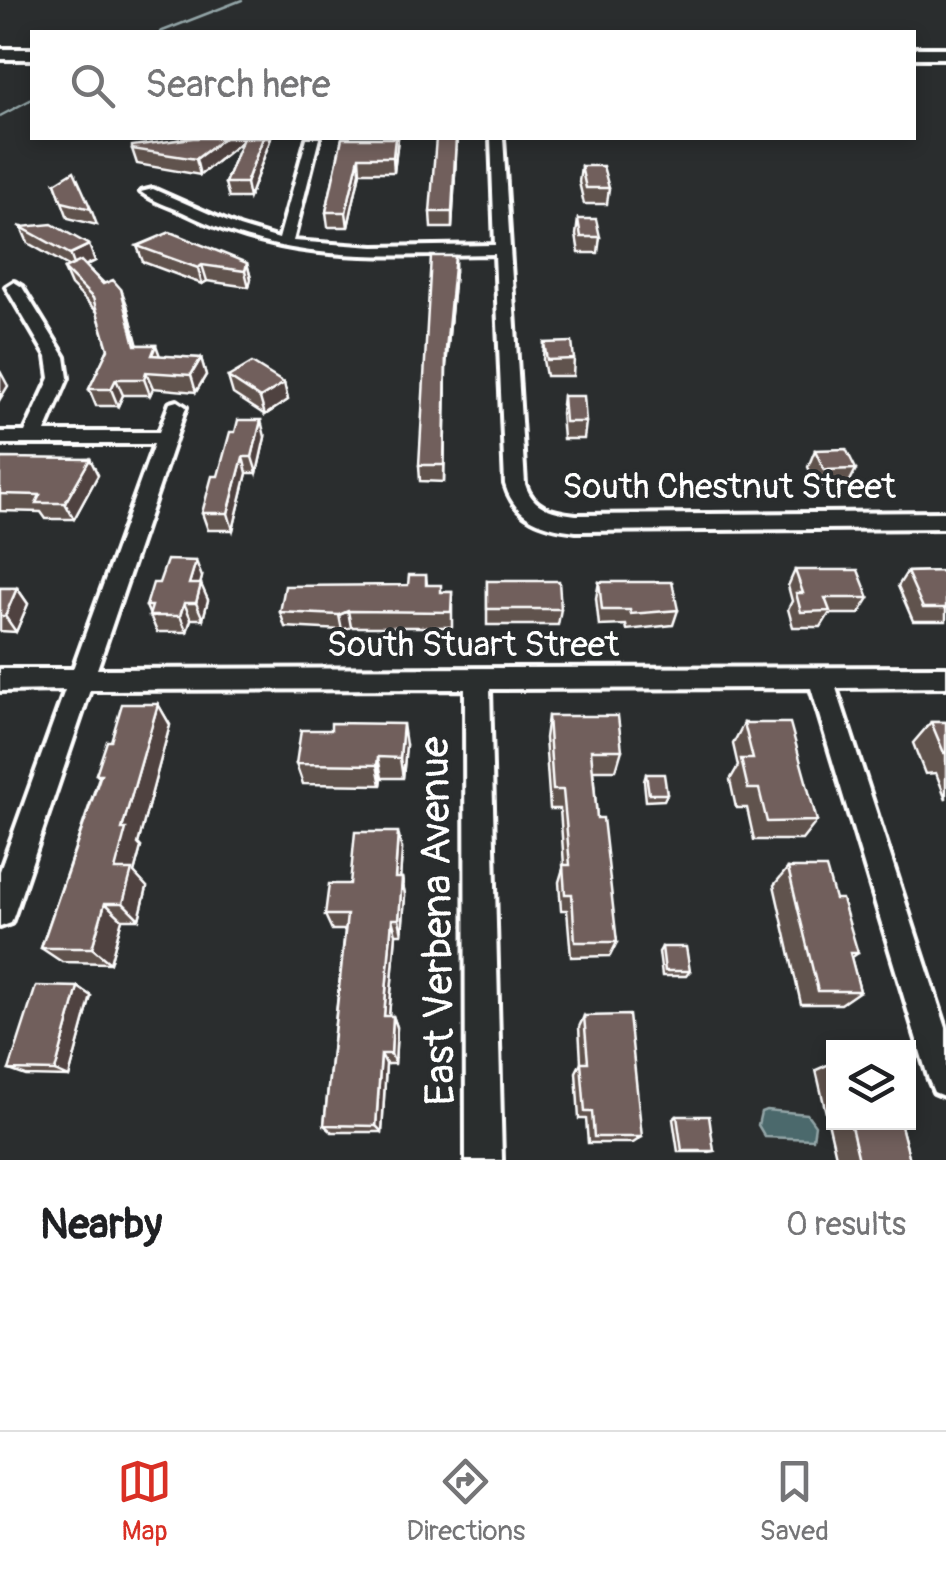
<!DOCTYPE html>
<html lang="en">
<head>
<meta charset="utf-8">
<style>
	body { margin:0; font-family:Pangolin,sans-serif; background:#f2f2f2; color:#202124 }
	.controls { position:absolute; right:30px; bottom:30px; display:grid; overflow:hidden; border-radius:0px; box-shadow:0 5px 15px #0003 }
	.controls button { width:90px; height:90px; display:grid; place-items:center; padding:0; border:0; border-bottom:2px solid #e0e0e0; background:#fff; color:#202124; font:50px sans-serif }
	.list { margin:0; padding:0; list-style:none }
	h2 { display:flex; justify-content:space-between; align-items:center; height:130px; margin:0; padding:0 40px; font-size:42px }
	h2 small { font-size:32px; font-weight:400; color:#757577 }
	.icon { flex:none; width:55px; height:55px; fill:none; stroke:currentColor; stroke-width:2; stroke-linecap:round; stroke-linejoin:round }
	.map { position:relative; flex:none; width:946px; height:1160px; overflow:hidden }
	.search { position:absolute; background:#fff; box-shadow:0 5px 15px #0003; left:30px; right:30px; top:30px; height:110px; display:flex; align-items:center; gap:25px; box-sizing:border-box; padding:0 35px; border-radius:0px; color:#757577; font-size:38px }
	.sheet { height:270px; background:#fff }
	nav { display:flex; justify-content:space-around; align-items:center; box-sizing:border-box; height:140px; border-top:2px solid #e0e0e0; background:#fff; font-size:28px; color:#757577 }
	nav a { display:grid; justify-items:center; gap:5px }
	nav .on { color:#d93025 }
	.map>svg:first-child { display:block }
	.water { fill:#4b696c; stroke:#93a5a7; stroke-width:2.5 }
	.lines { fill:none; stroke-linecap:round; stroke-linejoin:round }
	.stream { stroke:#93a5a7; stroke-width:2.5 }
	.street-casing { stroke:#fff; stroke-width:8 }
	.secondary-casing { stroke:#fff; stroke-width:8 }
	.street { fill:#2a2d2e; fill-rule:evenodd }
	.secondary { fill:#2a2d2e; fill-rule:evenodd }
	.wall { fill:#61524e; stroke:#fff; stroke-width:2.5 }
	.shaded-wall { fill:#4f4240; stroke:#fff; stroke-width:2.5 }
	.building { fill:#715f5b; stroke:#fff; stroke-width:2.5 }
	.labels { text-anchor:middle; dominant-baseline:central; stroke-width:8; stroke-linejoin:round; paint-order:stroke }
	.street-label { font-size:35px; fill:#fff; stroke:#2a2d2e }
	.near-street-label { font-size:42px; fill:#fff; stroke:#2a2d2e }
</style>
</head>
<body>
<div class="map">
<svg width="946" height="1160" viewBox="0 0 946 1160">
	<rect width="100%" height="100%" fill="#2a2d2e"/>
	<filter id="ink" filterUnits="userSpaceOnUse"><feTurbulence type="fractalNoise" baseFrequency=".01" numOctaves="2"/><feDisplacementMap in="SourceGraphic" scale="20" xChannelSelector="R" yChannelSelector="G"/><feConvolveMatrix kernelMatrix="1 2 1 2 8 2 1 2 1" color-interpolation-filters="sRGB"/></filter>
	<g filter="url(#ink)">
		<path class="water" d="M766 1110 807 1114 815 1125 813 1139 765 1137 758 1125 761 1112Z"/>
		<g class="lines">
			<path class="stream" d="M160 32 242 0
				M0 116 32 99"/>
			<defs>
				<path id="street" d="M307 138H319L293 241 374 247 495 245 491 138H503L525 484C533 509 553 512 576 515L946 512V528L576 531C543 527 515 519 505 484L495 254C379 255 291 266 183 212 169 206 153 201 141 192L153 189 239 227 279 239Z
					M14 282 22 287 65 357 68 378 45 432H159L170 403 177 401 186 407 97 669 946 667V687L836 688 946 1028V1097L934 1092 929 1080 811 688 490 689 502 1160H466L465 689 90 690 15 912 11 923 0 927V871L65 690 0 691V669H73L154 444H0V432H25L50 378 47 357 6 287Z"/>
				<path id="secondary" d="M914 48H946V58H914Z
					M0 49H32V59H0Z"/>
			</defs>
			<use href="#street" class="street-casing"/>
			<use href="#secondary" class="secondary-casing"/>
			<use href="#street" class="street"/>
			<use href="#secondary" class="secondary"/>
		</g>
		<path class="wall" d="M184 138H271L249 198H229L225 183 242 141 200 175 137 164 132 149 186 138Z
			M342 138H398L394 172H360L348 227H328L326 212Z
			M457 138 452 228H431L430 212Z
			M581 166 609 188 607 204H584L579 182Z
			M55 183 91 209 97 225 68 218Z
			M578 219 600 237 598 253H579L576 235Z
			M21 227 95 261 86 266 127 305 137 345H156L160 356 201 358 206 375 196 392 153 388 150 395H123L118 406H96L89 389 108 349 97 312 71 285 64 269 70 267 28 243Z
			M137 246 247 263 251 279 249 287 207 281 202 284 143 262Z
			M455 256V272L446 366 444 482 420 481 419 465Z
			M544 343 574 359 573 376H546L543 360Z
			M228 377 284 383 288 400 265 415 233 394Z
			M563 396 586 422 584 439H563L561 413Z
			M265 437 257 473H247L233 530H208L202 513 218 476Z
			M815 450 856 469 848 485 817 487 808 467Z
			M90 459 98 475 74 519H46L41 512 0 511V462Z
			M795 570 869 598 859 614H829L821 627H793L788 609 792 601 788 586Z
			M946 571V621H913L898 586 907 572Z
			M426 575 427 585 441 592H452V627H351L342 630 285 627 280 612 408 585Z
			M202 577 200 584 208 600 203 619H191L187 632H157L146 606Z
			M487 581 561 609 558 625H487Z
			M599 582 678 610 673 625 627 630 626 625 599 626 596 598Z
			M0 588H17L28 604 16 632 0 631Z
			M158 704 170 725 138 844 141 847 134 873 147 887 139 919H122L110 963 62 962 41 948 99 777 96 774 111 741Z
			M548 716 622 750 616 770H593L597 818 617 942 610 956 571 957 567 910H561L559 882 564 865 560 809H550L545 738Z
			M931 722H946V799L936 773 925 774 913 743Z
			M744 723 817 821 802 840H754L747 808H736L730 780 738 766 733 744Z
			M406 745 403 778H382L381 785 303 784 296 764Z
			M646 774 667 794 664 800 646 801 644 781Z
			M402 850 400 878H402L405 895 402 934H396L389 1016H393L397 1027 395 1064H386L382 1132H332L324 1125 345 930H332L325 915 350 884Z
			M788 868 835 899 858 953 851 958 860 991 841 1004H801L774 885Z
			M662 947 690 971 686 976H662L659 952Z
			M78 987 91 996 69 1077 26 1076 9 1070Z
			M584 1016 642 1137 633 1143H588L586 1119H579L576 1072 581 1062 579 1027Z
			M834 1062V1122H900L910 1160H837L816 1070Z
			M677 1116 714 1151 709 1152H678L673 1119Z"/>
		<path class="shaded-wall" d="M224 138H246L200 175 196 159Z
			M263 138H271L249 198 246 183Z
			M395 138H398L394 172 393 157Z
			M456 138H457L452 228V212Z
			M359 157 360 172 348 227 346 212Z
			M89 245 95 261 76 270 70 254Z
			M455 256V272L446 366 444 482 446 350Z
			M247 263 251 279 249 287 245 271Z
			M202 265 207 281 202 284 198 268Z
			M121 289 127 305 142 361 135 345Z
			M201 358 206 375 196 392 191 375Z
			M0 371 8 386 0 399Z
			M146 372 153 388 150 395 144 379Z
			M116 379 123 395 118 406 111 389Z
			M284 383 288 400 265 415 260 398Z
			M261 420 265 437 257 473 252 457Z
			M243 457 247 473 233 530 228 513Z
			M90 459 98 475 74 519 65 503Z
			M196 561 202 577 196 600 189 584Z
			M201 584 208 600 203 619 196 603Z
			M17 588 28 604 16 632 5 616Z
			M184 603 191 619 187 632 180 616Z
			M348 611 351 627 342 630 339 615Z
			M158 704 170 725 138 844 141 847 134 873 147 887 139 919 123 903 115 870 122 829Z
			M403 724 406 745 403 778 400 758Z
			M378 757 382 778 381 785 377 765Z
			M398 832 402 850 399 895 395 878Z
			M402 878 405 895 402 934 399 919Z
			M105 903 122 919 110 963 92 948Z
			M392 919 396 934 388 1027 384 1016Z
			M78 987 91 996 69 1077 55 1071Z
			M393 1016 397 1027 395 1064 391 1054Z
			M381 1054 386 1064 382 1132 376 1126Z"/>
		<path class="building" d="M193 138H224L196 159 132 149V146Z
			M243 138H263L246 183H225Z
			M342 138H395L393 157H359L346 212H326Z
			M436 138H456L452 212H430Z
			M581 166H603L609 188H586Z
			M74 171 91 209 62 202 55 183Z
			M578 219H596L600 237H581Z
			M52 224 89 245 70 254 21 227Z
			M170 232 247 263 245 271 202 265 198 268 137 246Z
			M431 256H455L446 350 444 465H419Z
			M81 261 103 284 113 280 121 289 135 345H156L152 355 201 358 191 375 146 372 144 379H116L111 389H89L108 349 93 298 64 269Z
			M572 342 574 359 547 360 544 343Z
			M252 363 284 383 260 398 228 377Z
			M563 396H584L586 422H565Z
			M238 420H261L252 457H243L228 513H202L212 476H218L230 432H235Z
			M846 449 856 469 824 470 815 450Z
			M2 458 90 459 65 503H36L40 495 0 494V462Z
			M167 560 196 561 189 584H201L196 603H184L180 616H149L152 606H146L153 583H159Z
			M795 570H858L869 598H825L830 611 801 612 796 593H803Z
			M946 571V608H923L907 572Z
			M409 575H426V585H441V592H452L451 612 348 611 339 615 280 612 285 586 408 585Z
			M487 581H559L561 609H487Z
			M599 582H672L678 610 631 614 630 610H602Z
			M0 588H17L5 616H0Z
			M122 704H158L122 829H126L115 870H132L123 903H105L92 948H41L101 774H96L107 741H111Z
			M548 716H618L622 750H591L597 818H603L617 942H575L572 894H565L563 865H570L563 790H553Z
			M931 722H946V753H944Z
			M331 723 403 724 400 758 378 757 377 765 296 764 301 730H331Z
			M744 723H790L817 821 767 822 759 789H748L741 759H753Z
			M646 774H664L667 794H649Z
			M355 832H398L395 878H402L399 919H392L384 1016H393L391 1054H381L376 1126 324 1125 347 915H325L329 884H350Z
			M788 868H826L835 899H842L858 953H850L860 991H818Z
			M662 947H686L690 971H665Z
			M36 986 78 987 55 1071 9 1070Z
			M629 1015 642 1137H594L592 1112H585L581 1062H588L584 1016Z
			M677 1116H709L714 1151H682Z
			M850 1122H900L910 1160H859Z"/>
	</g>
	<g class="labels">
		<g class="street-label">
			<text x="729" y="487">South Chestnut Street</text>
			<text x="473" y="645">South Stuart Street</text>
		</g>
		<g class="near-street-label">
			<text transform="translate(438 921) rotate(-91)">East Verbena Avenue</text>
		</g>
	</g>
</svg>
<div class="controls">
<button><svg class="icon" aria-label="layers" viewBox="0 0 24 24"><path d="M12 4l9 5-9 5-9-5zM3 14l9 5 9-5"/></svg></button>
</div>
<div class="search"><svg class="icon" aria-label="search" viewBox="0 0 24 24"><circle cx="10" cy="10" r="6"/><path d="M15 15l6 6"/></svg>Search here</div>
</div>
<section class="sheet">
<h2>Nearby<small>0 results</small></h2>
<ul class="list">
</ul>
</section>
<nav>
<a class="on"><svg class="icon" aria-label="map" viewBox="0 0 24 24"><path d="M3 6l6-2 6 2 6-2v14l-6 2-6-2-6 2zM9 4v14M15 6v14"/></svg>Map</a>
<a><svg class="icon" aria-label="directions" viewBox="0 0 24 24"><path d="M12 3l9 9-9 9-9-9zM9 14v-3h6M13 9l2 2-2 2"/></svg>Directions</a>
<a><svg class="icon" aria-label="saved" viewBox="0 0 24 24"><path d="M7 4h10v16l-5-4-5 4z"/></svg>Saved</a>
</nav>
</body>
</html>
